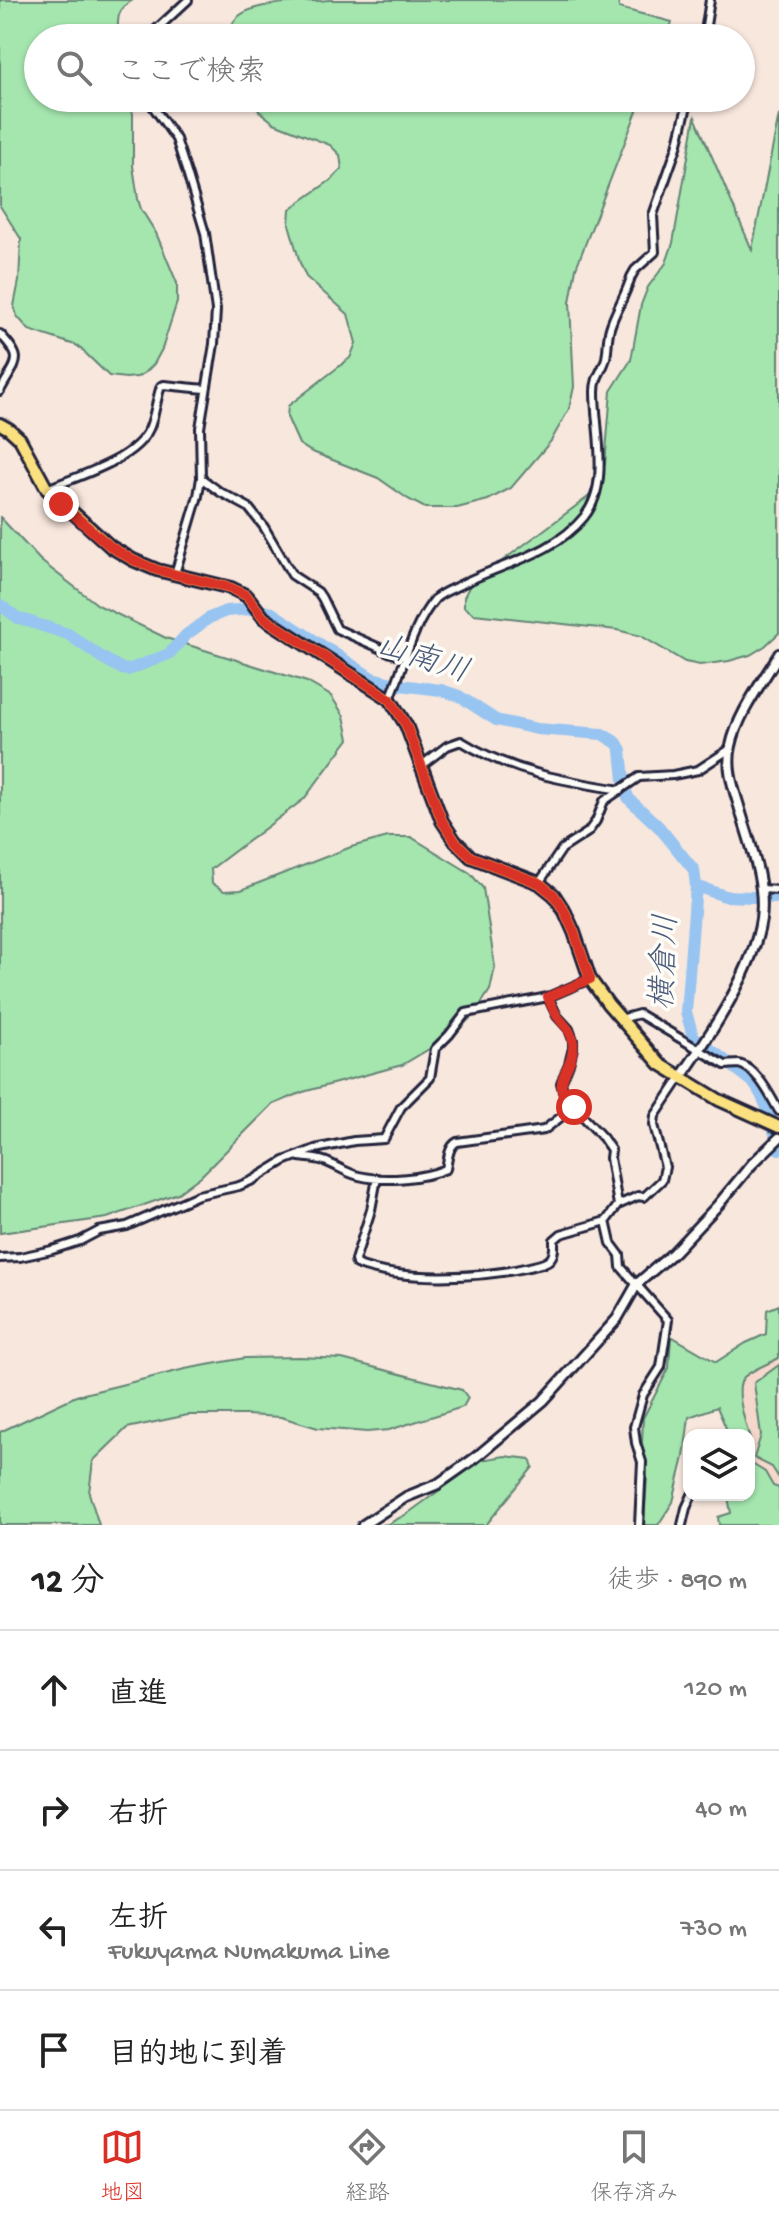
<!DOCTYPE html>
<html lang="ja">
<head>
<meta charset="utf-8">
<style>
	body { margin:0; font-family:"Gochi Hand","Klee One",sans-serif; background:#f6f6f6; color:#222 }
	.controls { position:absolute; right:24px; bottom:24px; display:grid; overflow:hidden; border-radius:16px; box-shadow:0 2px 6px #0004 }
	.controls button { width:72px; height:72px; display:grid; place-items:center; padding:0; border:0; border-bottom:2px solid #e0e0e0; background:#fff; color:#222; font:40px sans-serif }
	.stop { position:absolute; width:24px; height:24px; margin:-18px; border:6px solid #d93025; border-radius:50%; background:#fff }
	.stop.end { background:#d93025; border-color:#fff; box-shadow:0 2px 8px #0008 }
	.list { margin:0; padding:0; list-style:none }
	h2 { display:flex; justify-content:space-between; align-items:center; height:104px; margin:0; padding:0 32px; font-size:34px }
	h2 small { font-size:26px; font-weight:400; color:#767676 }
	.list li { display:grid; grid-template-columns:52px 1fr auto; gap:24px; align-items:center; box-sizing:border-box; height:120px; padding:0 32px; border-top:2px solid #e0e0e0 }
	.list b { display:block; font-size:30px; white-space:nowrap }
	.list p { margin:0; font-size:26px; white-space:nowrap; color:#767676 }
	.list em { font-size:26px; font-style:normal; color:#767676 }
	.icon { flex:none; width:44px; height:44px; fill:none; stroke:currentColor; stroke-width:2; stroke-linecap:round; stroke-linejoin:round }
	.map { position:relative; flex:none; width:779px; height:1525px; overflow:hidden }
	.search { position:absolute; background:#fff; box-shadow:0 2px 6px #0004; left:24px; right:24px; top:24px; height:88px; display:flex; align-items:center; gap:20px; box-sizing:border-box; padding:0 28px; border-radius:44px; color:#767676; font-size:30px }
	.sheet { height:584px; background:#fff }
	nav { display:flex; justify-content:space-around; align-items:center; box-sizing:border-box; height:112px; border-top:2px solid #e0e0e0; background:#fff; font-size:22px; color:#767676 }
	nav a { display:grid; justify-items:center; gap:4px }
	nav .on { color:#d93025 }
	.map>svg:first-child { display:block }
	.built { fill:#f5d8cb }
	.green { fill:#a5e6af; stroke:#648475; stroke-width:2 }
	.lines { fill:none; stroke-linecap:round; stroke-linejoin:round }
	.river { stroke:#97c4f1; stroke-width:12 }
	.minor-casing { stroke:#22223b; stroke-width:12 }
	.tertiary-casing { stroke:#22223b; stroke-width:14 }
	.primary-casing { stroke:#22223b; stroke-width:16 }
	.minor { stroke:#fdfcf7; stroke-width:6 }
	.tertiary { stroke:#fdfcf7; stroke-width:8 }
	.primary { stroke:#fbe080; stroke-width:10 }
	.route { stroke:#d93025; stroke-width:10 }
	.labels { text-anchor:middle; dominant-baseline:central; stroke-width:7; stroke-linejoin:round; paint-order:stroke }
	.water-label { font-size:32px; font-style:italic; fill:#4b5b7b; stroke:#fdfcf7 }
</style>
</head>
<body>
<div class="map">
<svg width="779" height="1525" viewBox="0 0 779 1525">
	<rect width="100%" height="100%" fill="#f8e7dd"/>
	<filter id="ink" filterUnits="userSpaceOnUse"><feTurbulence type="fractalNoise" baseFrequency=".0125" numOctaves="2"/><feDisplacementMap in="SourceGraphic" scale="16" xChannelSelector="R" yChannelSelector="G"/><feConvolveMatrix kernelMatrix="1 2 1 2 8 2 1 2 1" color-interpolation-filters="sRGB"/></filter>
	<g filter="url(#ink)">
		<path class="built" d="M779 1358V1488L773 1487 765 1472 749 1462V1451L752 1446 742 1407 739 1385 741 1379 748 1374Z"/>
		<path class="green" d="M0 0H133C115 11 118 19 118 38H38V98H129L133 114V166L138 199 141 209 156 233 177 283V302L162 349 154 364 146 372 137 377 126 378 109 376 78 346 29 330 17 316 14 306 19 281 21 239 0 206Z
			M329 0H618L619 8 672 22 666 38H232C232 37 232 25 232 25 242 0 303 3 329 0Z
			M251 98H642L576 268 570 302 574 387 569 409 551 441 511 488 488 500 457 508H425L408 499 378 478 310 451 299 444 287 417 288 406 350 358 356 343 348 314 306 277 300 263 289 224 290 209 331 180 342 169 340 155 330 145 274 123 259 111Z
			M779 115V633L765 646 750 655 729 661 700 665 685 662 641 636 617 630 474 614 464 607V597L470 585 588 497 598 484 605 464 611 391 631 360 641 305 648 287 666 263 673 243 695 117 752 250Z
			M0 517 41 561 98 605 166 638 307 682 331 696 344 716 349 739 304 799 211 869 212 883 224 891 241 890 351 847 388 837H411L470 873 483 888 495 967 490 990 475 1013 456 1033 402 1065 303 1092 272 1105 201 1176 178 1193 107 1218 0 1233Z
			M779 1305V1358C768 1364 753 1369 744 1377 732 1389 748 1430 752 1446L749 1451V1435H729L717 1407 689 1417 684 1457 673 1502 658 1525H644L647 1476 642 1443 643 1418 669 1368 671 1336 716 1362 746 1343 766 1334 767 1310Z
			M300 1357 342 1359 462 1390 468 1398 463 1407 389 1430 367 1432 318 1428 281 1417 246 1415H188L127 1428 93 1461 89 1493 99 1525H0V1432L76 1396 185 1369 245 1358Z
			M779 1365V1478L772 1467 754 1458 761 1435 754 1383Z
			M505 1456 530 1459 533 1467 486 1525H381L388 1524 407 1514 481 1460Z
			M749 1462 765 1472 773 1486 779 1488V1525H719L718 1517 731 1513 728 1497 722 1495H749Z"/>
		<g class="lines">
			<path class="river" d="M0 605 18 618 68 634 101 657 122 669 128 670 169 654 186 635 209 618 226 611 252 609 272 613 372 678 400 685 441 690 459 696 496 720 537 729 602 734 617 743 621 750 625 790 629 799 659 827 694 870 696 886 686 1012 693 1036 752 1081C767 1099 773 1126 779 1149
				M696 886 725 896 779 898"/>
			<defs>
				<path id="minor" d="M147 38 188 0
					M704 38 710 0
					M147 98 176 139 187 173 205 233 216 310 214 344 200 428 201 478 198 496 175 574
					M0 334C26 361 16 361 0 391
					M201 478 220 492 248 507 264 527 292 575 318 592 322 598 337 629 391 653 406 657
					M47 489C77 476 134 461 149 429 155 416 156 400 161 386L164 385 205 389
					M390 699C404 666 412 626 435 599 442 592 453 589 462 584 503 563 553 555 584 517 611 484 595 431 595 392 595 375 603 371 606 358 608 349 607 338 610 328 615 311 626 295 631 277L635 270 655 252 653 215 677 147 689 98
					M422 765 447 746 461 741C511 772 564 781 621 790
					M539 883 562 849 588 832 596 821 604 801 639 777 673 775 698 770 730 749
					M761 889 779 890
					M548 997 557 1016 569 1029 573 1040V1048L569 1064 561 1083 565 1097 603 1138 611 1150 610 1158 618 1205
					M621 1019 639 1014 725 1065C727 1065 736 1064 739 1064 758 1069 770 1096 779 1111
					M299 1157C307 1158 316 1158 324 1161 336 1165 346 1173 359 1176 384 1182 422 1179 446 1169 448 1160 448 1147 457 1142L544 1130 574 1107
					M377 1178 371 1210 355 1260 356 1264C400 1282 483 1278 529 1267 536 1265 547 1264 551 1258 555 1253 554 1246 554 1240L561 1234 606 1221 618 1205 638 1196 644 1197 662 1180 665 1167 654 1125 655 1116 681 1077
					M606 1221 611 1243 620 1255 621 1267 668 1320 661 1367 643 1395 634 1427 636 1443 642 1462 639 1525
					M0 1258 20 1257 52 1250 80 1241 99 1231 127 1226 198 1195 239 1186 253 1180 284 1161 315 1149 354 1141 384 1139 401 1107 430 1078 435 1049 449 1035 466 1013 548 997 590 979
					M682 1525 686 1508 692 1495"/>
				<path id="tertiary" d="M681 1077C710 1035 754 970 761 919 766 881 749 842 739 806 733 787 726 767 731 746 738 713 762 683 779 654
					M363 1525 406 1497 438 1484 475 1458 543 1401 617 1319 637 1284 673 1253 718 1205 752 1164 779 1138"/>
				<path id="primary" d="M0 424 9 429 20 439 47 489 111 547 133 560 157 570 231 588 247 596 264 618 390 699 406 725 442 821 455 841 471 857 539 883 554 895 565 912 574 932 590 979 608 1004 660 1064 719 1100 779 1127"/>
			</defs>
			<use href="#minor" class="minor-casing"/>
			<use href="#tertiary" class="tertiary-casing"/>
			<use href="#primary" class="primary-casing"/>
			<use href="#minor" class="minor"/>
			<use href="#tertiary" class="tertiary"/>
			<use href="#primary" class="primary"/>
		</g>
	</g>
	<g class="lines" filter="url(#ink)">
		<path class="route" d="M61 504 111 547 133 560 157 570 231 588 247 596 264 618 390 699 406 725 442 821 455 841 471 857 539 883 554 895 565 912 574 932 590 979 548 997C550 1003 553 1009 556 1014 562 1024 571 1029 573 1042 576 1068 545 1084 574 1107"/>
	</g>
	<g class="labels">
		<g class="water-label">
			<text transform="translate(422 661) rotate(18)">山南川</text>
			<text transform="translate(667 962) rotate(-87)">横倉川</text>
		</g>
	</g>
</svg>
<div class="controls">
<button><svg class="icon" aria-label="layers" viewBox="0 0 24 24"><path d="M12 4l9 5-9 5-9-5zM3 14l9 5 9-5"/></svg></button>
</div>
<div class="stop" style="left:574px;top:1107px"></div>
<div class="stop end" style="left:61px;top:504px"></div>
<div class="search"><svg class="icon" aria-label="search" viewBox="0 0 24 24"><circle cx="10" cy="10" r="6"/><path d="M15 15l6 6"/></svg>ここで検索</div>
</div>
<section class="sheet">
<h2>12 分<small>徒歩 · 890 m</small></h2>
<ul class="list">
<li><svg class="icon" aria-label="ahead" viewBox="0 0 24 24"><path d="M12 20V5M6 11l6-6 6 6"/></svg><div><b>直進</b></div><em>120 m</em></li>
<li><svg class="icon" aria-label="right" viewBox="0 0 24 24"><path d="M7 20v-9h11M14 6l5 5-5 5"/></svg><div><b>右折</b></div><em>40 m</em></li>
<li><svg class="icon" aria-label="left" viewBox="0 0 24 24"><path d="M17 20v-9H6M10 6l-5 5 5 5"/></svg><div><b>左折</b><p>Fukuyama Numakuma Line</p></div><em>730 m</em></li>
<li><svg class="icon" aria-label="arrive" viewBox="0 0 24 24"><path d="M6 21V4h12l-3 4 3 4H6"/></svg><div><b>目的地に到着</b></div></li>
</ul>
</section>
<nav>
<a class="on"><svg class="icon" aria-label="map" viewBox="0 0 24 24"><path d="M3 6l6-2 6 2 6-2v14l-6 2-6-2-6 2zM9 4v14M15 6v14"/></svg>地図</a>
<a><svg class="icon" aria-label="directions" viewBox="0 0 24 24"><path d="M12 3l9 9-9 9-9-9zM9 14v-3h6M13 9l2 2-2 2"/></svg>経路</a>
<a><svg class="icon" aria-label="saved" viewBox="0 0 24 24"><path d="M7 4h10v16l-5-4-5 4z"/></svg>保存済み</a>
</nav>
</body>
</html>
